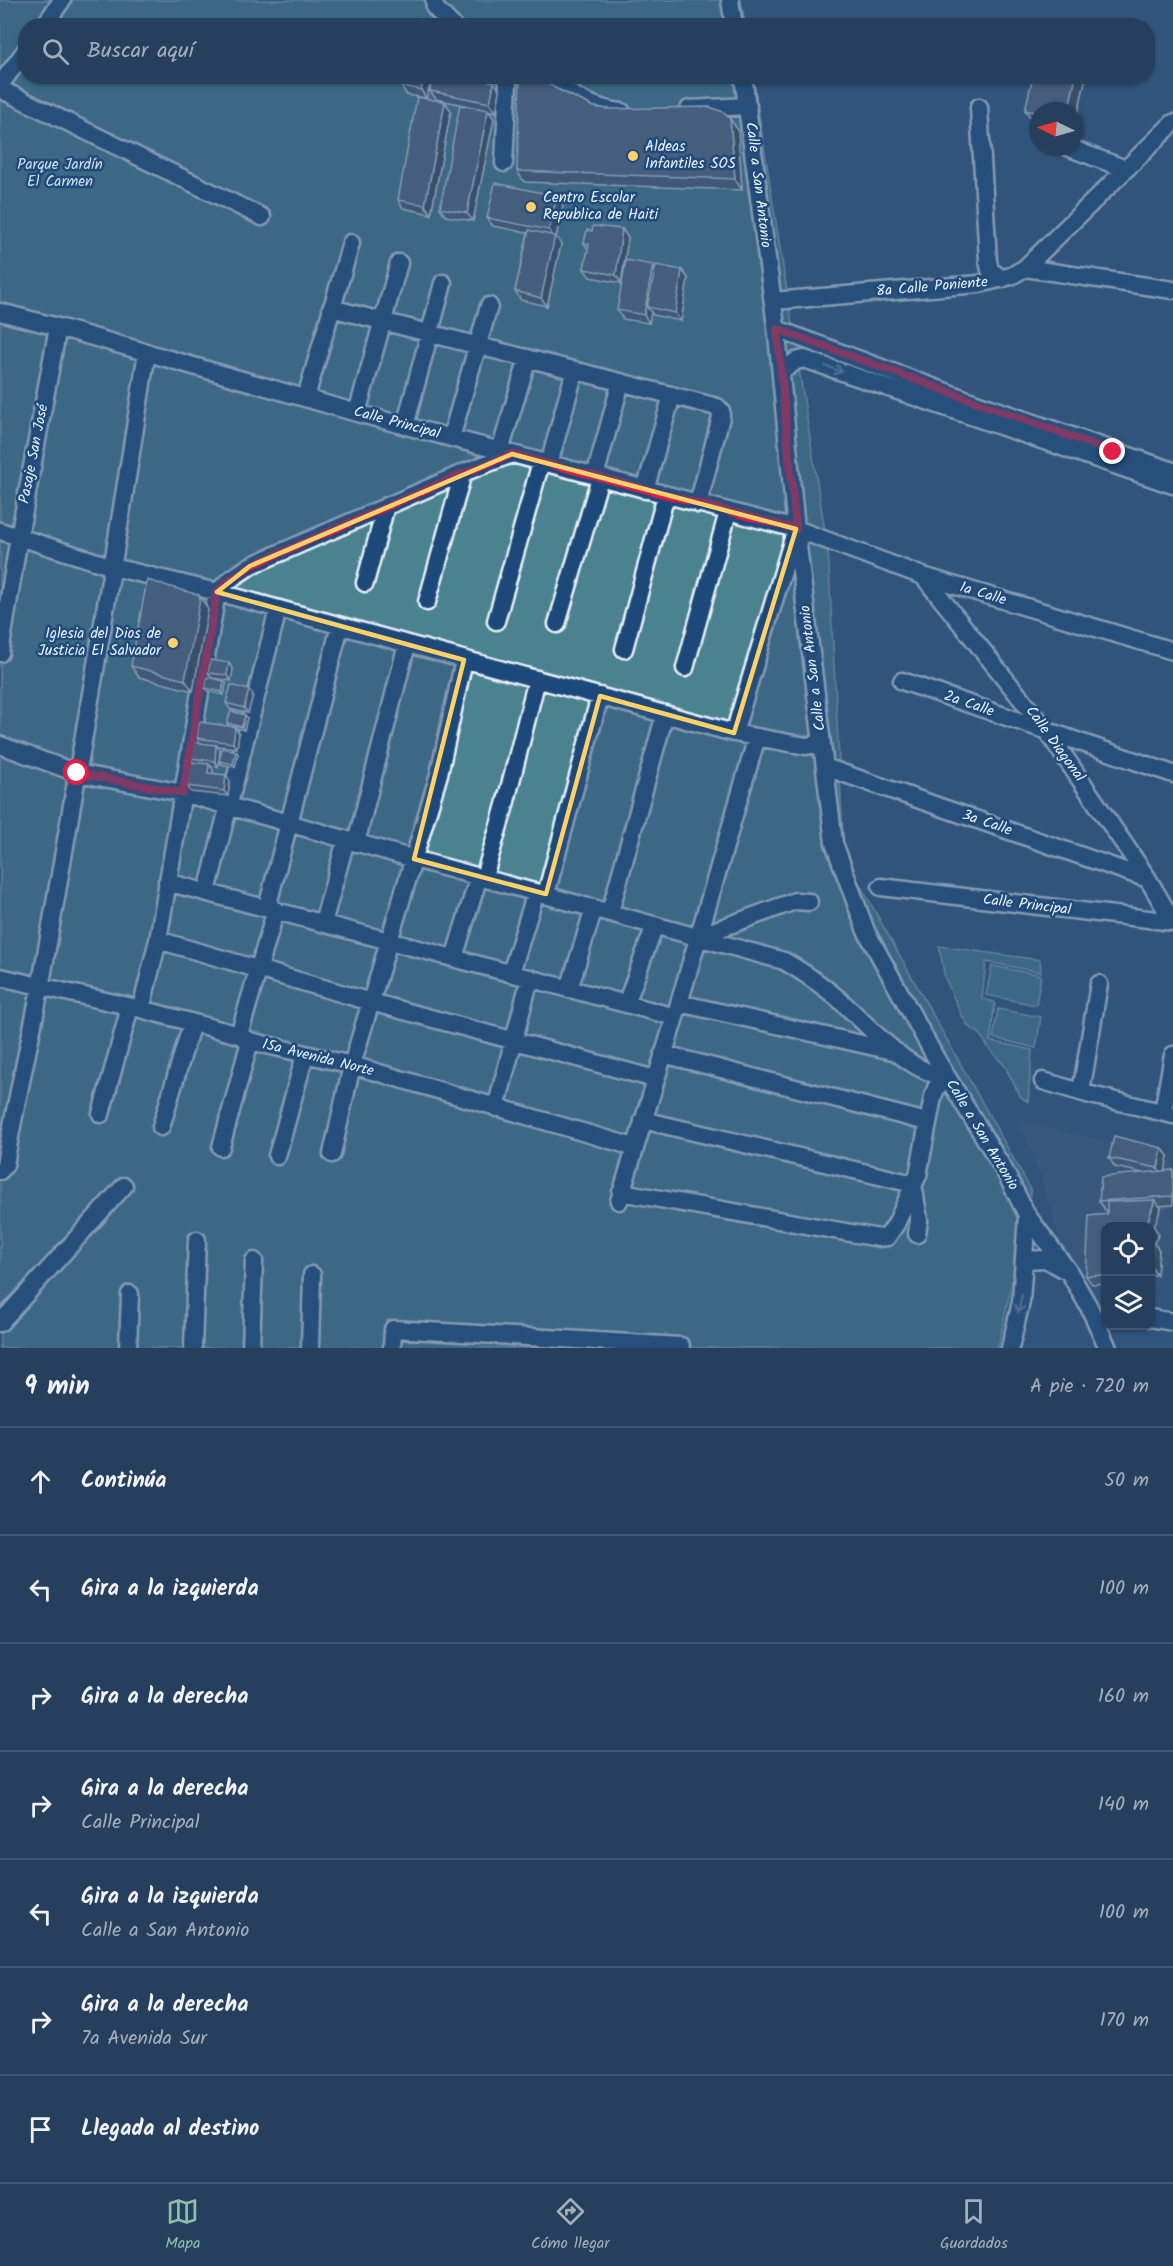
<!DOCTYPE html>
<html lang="es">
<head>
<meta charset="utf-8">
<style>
	body { margin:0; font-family:Kalam,sans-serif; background:#2e4663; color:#f1f3f6 }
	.controls { position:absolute; right:18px; bottom:18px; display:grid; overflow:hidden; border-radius:12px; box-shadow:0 2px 4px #0004 }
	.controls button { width:54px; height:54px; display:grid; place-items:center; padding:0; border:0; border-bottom:2px solid #425872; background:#263f5d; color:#f1f3f6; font:30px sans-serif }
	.compass { position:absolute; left:1029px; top:102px; width:54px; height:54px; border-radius:50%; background:#263f5d; box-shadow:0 2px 4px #0004; rotate:275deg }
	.stop { position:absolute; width:18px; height:18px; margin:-14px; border:4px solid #e11d48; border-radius:50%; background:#fff }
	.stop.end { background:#e11d48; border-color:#fff; box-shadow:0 2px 6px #0008 }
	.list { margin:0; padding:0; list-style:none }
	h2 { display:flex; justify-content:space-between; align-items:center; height:78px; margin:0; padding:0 24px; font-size:26px }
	h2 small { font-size:20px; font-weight:400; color:#a4afbc }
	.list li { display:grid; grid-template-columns:39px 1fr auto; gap:18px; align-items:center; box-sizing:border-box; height:108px; padding:0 24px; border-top:2px solid #425872 }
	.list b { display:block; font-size:22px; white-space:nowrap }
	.list p { margin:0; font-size:20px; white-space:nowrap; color:#a4afbc }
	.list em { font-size:20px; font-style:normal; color:#a4afbc }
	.icon { flex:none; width:33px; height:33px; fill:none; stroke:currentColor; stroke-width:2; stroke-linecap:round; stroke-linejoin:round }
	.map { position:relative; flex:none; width:1173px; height:1348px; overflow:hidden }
	.search { position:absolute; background:#263f5d; box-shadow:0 2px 4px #0004; left:18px; right:18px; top:18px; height:66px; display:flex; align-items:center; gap:15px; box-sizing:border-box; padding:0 21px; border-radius:24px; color:#a4afbc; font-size:22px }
	.sheet { height:834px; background:#263f5d }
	nav { display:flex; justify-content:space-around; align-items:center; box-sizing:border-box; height:84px; border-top:2px solid #425872; background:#263f5d; font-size:16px; color:#a4afbc }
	nav a { display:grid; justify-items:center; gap:3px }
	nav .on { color:#8abfa5 }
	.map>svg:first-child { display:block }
	.built { fill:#405b7d }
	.green { fill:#4c8290; stroke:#9abac4; stroke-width:1.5 }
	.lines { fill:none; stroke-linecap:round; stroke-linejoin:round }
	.minor-casing { stroke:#e8f1f8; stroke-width:21 }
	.minor { stroke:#1f4a7a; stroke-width:16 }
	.wall { fill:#525c6d; stroke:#e8f1f8; stroke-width:1.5 }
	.shaded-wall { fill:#424b59; stroke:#e8f1f8; stroke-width:1.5 }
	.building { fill:#5f6b7f; stroke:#e8f1f8; stroke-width:1.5 }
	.oneway { stroke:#6f8dac }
	.route { stroke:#e11d48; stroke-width:8 }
	.marked { fill:none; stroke:#ffd166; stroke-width:4.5; stroke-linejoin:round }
	.poi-dot { fill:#ffd166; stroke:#1f4a7a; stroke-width:2 }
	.labels { text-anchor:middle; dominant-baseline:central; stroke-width:5; stroke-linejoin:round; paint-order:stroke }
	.poi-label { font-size:15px; fill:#e8f1f8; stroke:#1f4a7a; text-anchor:start }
	.park-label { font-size:15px; fill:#d1e0e8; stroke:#1f4a7a }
	.street-label { font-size:15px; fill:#e8f1f8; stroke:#1f4a7a }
</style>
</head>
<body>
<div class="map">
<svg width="1173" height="1348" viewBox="0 0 1173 1348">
	<rect width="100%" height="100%" fill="#32547c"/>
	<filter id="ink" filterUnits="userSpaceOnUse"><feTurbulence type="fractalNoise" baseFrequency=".0167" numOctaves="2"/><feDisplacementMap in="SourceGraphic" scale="12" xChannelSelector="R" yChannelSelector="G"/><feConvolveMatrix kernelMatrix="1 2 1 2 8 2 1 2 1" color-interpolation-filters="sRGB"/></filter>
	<g filter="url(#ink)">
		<path class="built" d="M1020 1122 1173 1156V1239L1151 1299 1150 1226H1106L1105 1304 1090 1301 1063 1251 1044 1187Z"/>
		<path class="green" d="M0 0H741L745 25 26 26V76L753 77 795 342 806 348 797 356 828 550 844 856 1031 1190 998 1348H0Z
			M939 946 1040 960 1041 972 986 962 982 999 995 1002 990 1041 1032 1050 1028 1102 1021 1097 1004 1065 990 1050 979 1033 969 1027 962 1016 945 978Z
			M992 966 1041 975 1036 1005 986 995Z
			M998 1009 1041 1017 1036 1048 993 1038Z"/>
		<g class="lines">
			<defs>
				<path id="minor" d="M434 0 435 8 453 26
					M730 0 734 26
					M44 26 62 0
					M541 76C566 91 592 110 622 112
					M743 76 777 334 796 529 834 843 866 931 938 1062 1003 1168 1027 1215 1069 1272 1089 1307 1108 1348
					M0 85 26 50
					M0 89 262 217
					M979 107 988 261 990 270 1002 279
					M689 109 748 106
					M1067 147 1126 169
					M504 163 508 82 505 76
					M1025 268 1173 290
					M773 301 979 284 1011 276 1025 268 1173 123
					M331 308 717 407 721 411V417L698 504
					M0 312 58 327 357 413 796 529 923 576 1173 651
					M777 329 976 403 1173 471
					M781 372 796 361 804 359 1173 485
					M306 397 351 243
					M357 413 399 263
					M405 426 443 283
					M451 438 489 306
					M500 451 528 358
					M549 464 575 370
					M595 476 621 382
					M645 490 672 395
					M0 531 113 567 217 592 734 733 806 746 822 743
					M923 576 1047 731 1148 879 1173 922
					M365 583 386 506
					M427 602 463 473
					M496 621 541 462
					M557 624 600 478
					M624 649 666 495
					M0 653 19 537 58 327
					M685 668 728 512
					M902 681 1173 774
					M734 733 794 535
					M0 745 77 773 183 793 414 859 784 961C800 970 816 981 830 992 864 1018 903 1072 947 1077
					M825 767 1148 879
					M356 843 407 644
					M484 877 505 805 537 679
					M167 882 675 1017
					M881 887 1173 922
					M207 892 278 609
					M546 894 600 696
					M267 908 340 626
					M610 912 665 714
					M323 923 346 840
					M697 937 795 901 809 902
					M158 940 371 1002 655 1079
					M454 958 479 876
					M511 973 536 892
					M0 977 141 1009 239 1035 250 1041 352 1065 634 1147
					M569 989 594 908
					M679 1003 897 1052
					M626 1004 655 925
					M141 1009 158 940 217 592 231 579 250 566 463 473 512 454
					M239 1035 276 910
					M663 1054 927 1122
					M1043 1081 1087 1094 1173 1115
					M1081 1092 1099 984
					M496 1108 530 978
					M1163 1112 1173 1055
					M101 1114 130 1007
					M643 1120 913 1184
					M161 1127 192 1023
					M221 1147 250 1041
					M332 1154 352 1065 439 774 464 660
					M277 1156 305 1055
					M0 1171 5 1165C15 1103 30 1044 41 983 78 773 114 563 147 352
					M913 1184 919 1220 917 1234
					M621 1192 879 1238 887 1237 896 1224 918 1175 933 1097 936 1088 947 1077
					M619 1201 675 1017 757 737
					M1025 1260 1046 1259 1063 1269
					M1150 1318 1173 1322
					M0 1323 124 1186
					M128 1348 130 1294
					M193 1348 197 1240
					M251 1348 254 1261
					M310 1348 312 1275
					M392 1348 393 1329 681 1346
					M1010 1348 1021 1302 1027 1215"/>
			</defs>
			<use href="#minor" class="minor-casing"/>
			<use href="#minor" class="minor"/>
		</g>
		<path class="wall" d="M403 76H478L477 79 500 91 496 112 436 99 430 91 431 82 426 98 407 95 401 86Z
			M1086 76 1074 131V111H1038V122L1033 121 1025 110Z
			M555 88 594 107 607 109 730 119 738 130 742 190 524 182 517 171Z
			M445 102 451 111 431 214 403 208 398 200Z
			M488 110 494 119 473 221 446 216 440 208Z
			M563 205 556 237 561 244 547 306 521 300 515 291 528 233 493 226 487 218Z
			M622 229 628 238 621 283 590 277 584 269 588 249 584 243 592 231Z
			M653 265 655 269 682 270 688 278 681 321 653 315 651 312 649 323 623 319 617 310Z
			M206 606 208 610 193 691 139 677 131 666Z
			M229 663 233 669 231 681 212 678 208 673Z
			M226 683 224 695 207 691 205 688Z
			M253 695 248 713 230 709 226 703Z
			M247 718 244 730 236 728 239 733 237 748 217 746 220 750 219 761 236 751 238 754 235 767 221 764 219 761 218 767 210 766 213 770 212 774 230 781 228 796 191 792 187 786 193 762 190 758 200 743 197 738 229 726 227 723Z
			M1162 1148 1168 1156 1165 1171 1173 1170V1205L1159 1206 1161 1208 1154 1227 1159 1234 1154 1243 1159 1250 1157 1275H1150V1227H1106V1283L1092 1284 1086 1276 1107 1214V1210H1105L1099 1201 1144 1173 1115 1167 1109 1158Z"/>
		<path class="shaded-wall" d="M424 76H427L431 82 426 98 421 90Z
			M1076 76H1086L1074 131V111H1068Z
			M494 82 500 91 496 112 490 103Z
			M445 102 451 111 431 214 425 205Z
			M488 110 494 119 473 221 467 213Z
			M730 119 738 130 742 190 735 179Z
			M557 196 563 205 556 237 561 244 547 306 541 298 554 238 549 230Z
			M622 229 628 238 621 283 616 275Z
			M653 265 658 274 647 307 651 312 649 323 644 315Z
			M682 270 688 278 681 321 675 313Z
			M199 595 206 606 208 610 193 691 185 680Z
			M229 663 233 669 231 681 227 675Z
			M224 681 226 683 224 695 222 692Z
			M249 690 253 695 248 713 244 708Z
			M245 715 247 718 244 730 242 727Z
			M235 727 239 733 237 748 233 743Z
			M216 745 220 750 218 767 215 761Z
			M236 751 238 754 235 767 233 764Z
			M209 764 213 770 212 779 208 773Z
			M226 775 230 781 228 796 224 791Z
			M1162 1148 1168 1156 1164 1177 1158 1168Z
			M1155 1200 1161 1208 1154 1227 1159 1234 1154 1243 1159 1250 1157 1275 1151 1267 1150 1230 1147 1223Z"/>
		<path class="building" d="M421 19 432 26H413L414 23Z
			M1046 23 1059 26H1046Z
			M403 76H424L421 90 401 86Z
			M432 76H467L494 82 490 103 430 91Z
			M520 76H537L555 88 594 107 607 109 710 107 723 112 730 119 735 179 517 171Z
			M1033 76H1076L1068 111H1038V113L1025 110Z
			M417 97 445 102 425 205 398 200Z
			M460 105 488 110 467 213 440 208Z
			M495 183 557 196 549 230 487 218Z
			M593 226 622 229 616 275 584 269 589 244 584 243 587 230 592 231Z
			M529 230 555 236 541 298 515 291Z
			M626 260 653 265 644 315 617 310Z
			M656 265 682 270 675 313 647 307Z
			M147 580 199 595 200 599 185 680 131 666Z
			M210 660 229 663 227 675 208 673Z
			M207 677 224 681 222 692 205 688Z
			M231 685 249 690 244 708 226 703Z
			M231 711 245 715 242 727 227 723Z
			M199 722 235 727 233 743 197 738Z
			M192 742 216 745 215 761 190 758Z
			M222 748 236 751 233 764 219 761Z
			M189 762 209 764 208 773 226 775 224 791 187 786Z
			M1114 1136 1162 1148 1158 1168 1109 1158Z
			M1173 1170V1196L1099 1201 1101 1177Z
			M1155 1200 1147 1223 1153 1225 1150 1230V1227H1106V1275L1086 1276 1089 1216 1107 1214V1202Z
			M1150 1241 1153 1242 1151 1267H1150Z"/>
		<defs><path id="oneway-shaft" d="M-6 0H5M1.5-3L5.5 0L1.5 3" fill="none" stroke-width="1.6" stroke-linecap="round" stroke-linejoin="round" transform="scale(1.5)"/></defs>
		<g class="oneway">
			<use href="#oneway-shaft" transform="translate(834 369) rotate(18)"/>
			<use href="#oneway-shaft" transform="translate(1020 1304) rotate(101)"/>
		</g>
	</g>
	<g class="lines" filter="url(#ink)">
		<path class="route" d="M77 773 183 793 217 592 231 579 250 566 464 473 512 454 796 529 777 329 1113 452"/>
	</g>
	<path d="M0 0H1173V1348H0ZM512 454 796 529 734 733 600 696 546 894 414 859 464 660 217 592 250 566Z" fill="#32547c" fill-opacity=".55" fill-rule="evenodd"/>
	<path class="marked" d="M512 454 796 529 734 733 600 696 546 894 414 859 464 660 217 592 250 566Z"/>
	<g class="poi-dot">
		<circle cx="633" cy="156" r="6"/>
		<circle cx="531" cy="207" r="6"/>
		<circle cx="173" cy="643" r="6"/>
	</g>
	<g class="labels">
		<g class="poi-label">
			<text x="645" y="147">Aldeas<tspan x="645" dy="17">Infantiles SOS</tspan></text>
			<text x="543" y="198">Centro Escolar<tspan x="543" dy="17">Republica de Haiti</tspan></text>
			<text x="161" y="634" text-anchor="end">Iglesia del Dios de<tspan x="161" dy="17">Justicia El Salvador</tspan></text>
		</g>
		<g class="park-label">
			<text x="60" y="165">Parque Jardín<tspan x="60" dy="17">El Carmen</tspan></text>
		</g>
		<g class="street-label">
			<text transform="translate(758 185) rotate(83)">Calle a San Antonio</text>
			<text transform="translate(932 287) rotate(-5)">8a Calle Poniente</text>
			<text transform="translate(397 423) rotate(15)">Calle Principal</text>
			<text transform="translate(34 454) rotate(-79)">Pasaje San José</text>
			<text transform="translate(983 594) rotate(17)">1a Calle</text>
			<text transform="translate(813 668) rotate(-97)">Calle a San Antonio</text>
			<text transform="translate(969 704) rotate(19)">2a Calle</text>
			<text transform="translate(1055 744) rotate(54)">Calle Diagonal</text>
			<text transform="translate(987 823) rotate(19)">3a Calle</text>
			<text transform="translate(1027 905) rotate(7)">Calle Principal</text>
			<text transform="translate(318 1058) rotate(14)">15a Avenida Norte</text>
			<text transform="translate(982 1135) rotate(59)">Calle a San Antonio</text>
		</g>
	</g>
</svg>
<div class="controls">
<button><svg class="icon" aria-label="locate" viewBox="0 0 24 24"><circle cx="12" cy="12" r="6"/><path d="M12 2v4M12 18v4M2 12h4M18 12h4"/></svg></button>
<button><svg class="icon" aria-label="layers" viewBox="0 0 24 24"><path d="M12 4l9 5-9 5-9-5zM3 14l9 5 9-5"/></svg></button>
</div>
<svg class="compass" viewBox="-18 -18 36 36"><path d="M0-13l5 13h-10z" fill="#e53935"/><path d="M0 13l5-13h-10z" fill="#a4afbc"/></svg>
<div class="stop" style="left:77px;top:773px"></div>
<div class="stop end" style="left:1113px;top:452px"></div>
<div class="search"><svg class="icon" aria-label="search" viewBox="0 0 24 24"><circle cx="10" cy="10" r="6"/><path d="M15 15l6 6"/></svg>Buscar aquí</div>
</div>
<section class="sheet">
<h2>9 min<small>A pie · 720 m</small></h2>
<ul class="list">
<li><svg class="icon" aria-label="ahead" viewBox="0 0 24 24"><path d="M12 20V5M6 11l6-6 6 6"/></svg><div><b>Continúa</b></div><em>50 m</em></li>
<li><svg class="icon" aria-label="left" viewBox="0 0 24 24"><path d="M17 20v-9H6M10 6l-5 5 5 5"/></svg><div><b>Gira a la izquierda</b></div><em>100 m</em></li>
<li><svg class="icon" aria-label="right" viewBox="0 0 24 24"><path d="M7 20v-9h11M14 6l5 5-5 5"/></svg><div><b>Gira a la derecha</b></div><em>160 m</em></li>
<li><svg class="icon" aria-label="right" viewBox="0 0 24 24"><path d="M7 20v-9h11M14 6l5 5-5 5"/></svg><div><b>Gira a la derecha</b><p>Calle Principal</p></div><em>140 m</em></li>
<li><svg class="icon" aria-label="left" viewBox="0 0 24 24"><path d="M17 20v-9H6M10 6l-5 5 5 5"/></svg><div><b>Gira a la izquierda</b><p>Calle a San Antonio</p></div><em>100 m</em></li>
<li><svg class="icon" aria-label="right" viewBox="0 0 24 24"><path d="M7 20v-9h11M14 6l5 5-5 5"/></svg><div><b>Gira a la derecha</b><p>7a Avenida Sur</p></div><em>170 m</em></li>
<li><svg class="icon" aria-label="arrive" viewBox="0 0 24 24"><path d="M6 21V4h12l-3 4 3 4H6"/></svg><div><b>Llegada al destino</b></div></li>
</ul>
</section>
<nav>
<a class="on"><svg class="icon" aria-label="map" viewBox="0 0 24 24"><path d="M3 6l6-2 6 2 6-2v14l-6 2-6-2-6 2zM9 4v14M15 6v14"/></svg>Mapa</a>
<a><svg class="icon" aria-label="directions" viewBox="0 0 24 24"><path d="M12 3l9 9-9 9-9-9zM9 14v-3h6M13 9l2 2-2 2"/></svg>Cómo llegar</a>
<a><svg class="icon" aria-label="saved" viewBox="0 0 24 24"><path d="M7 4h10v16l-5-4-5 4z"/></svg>Guardados</a>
</nav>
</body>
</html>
